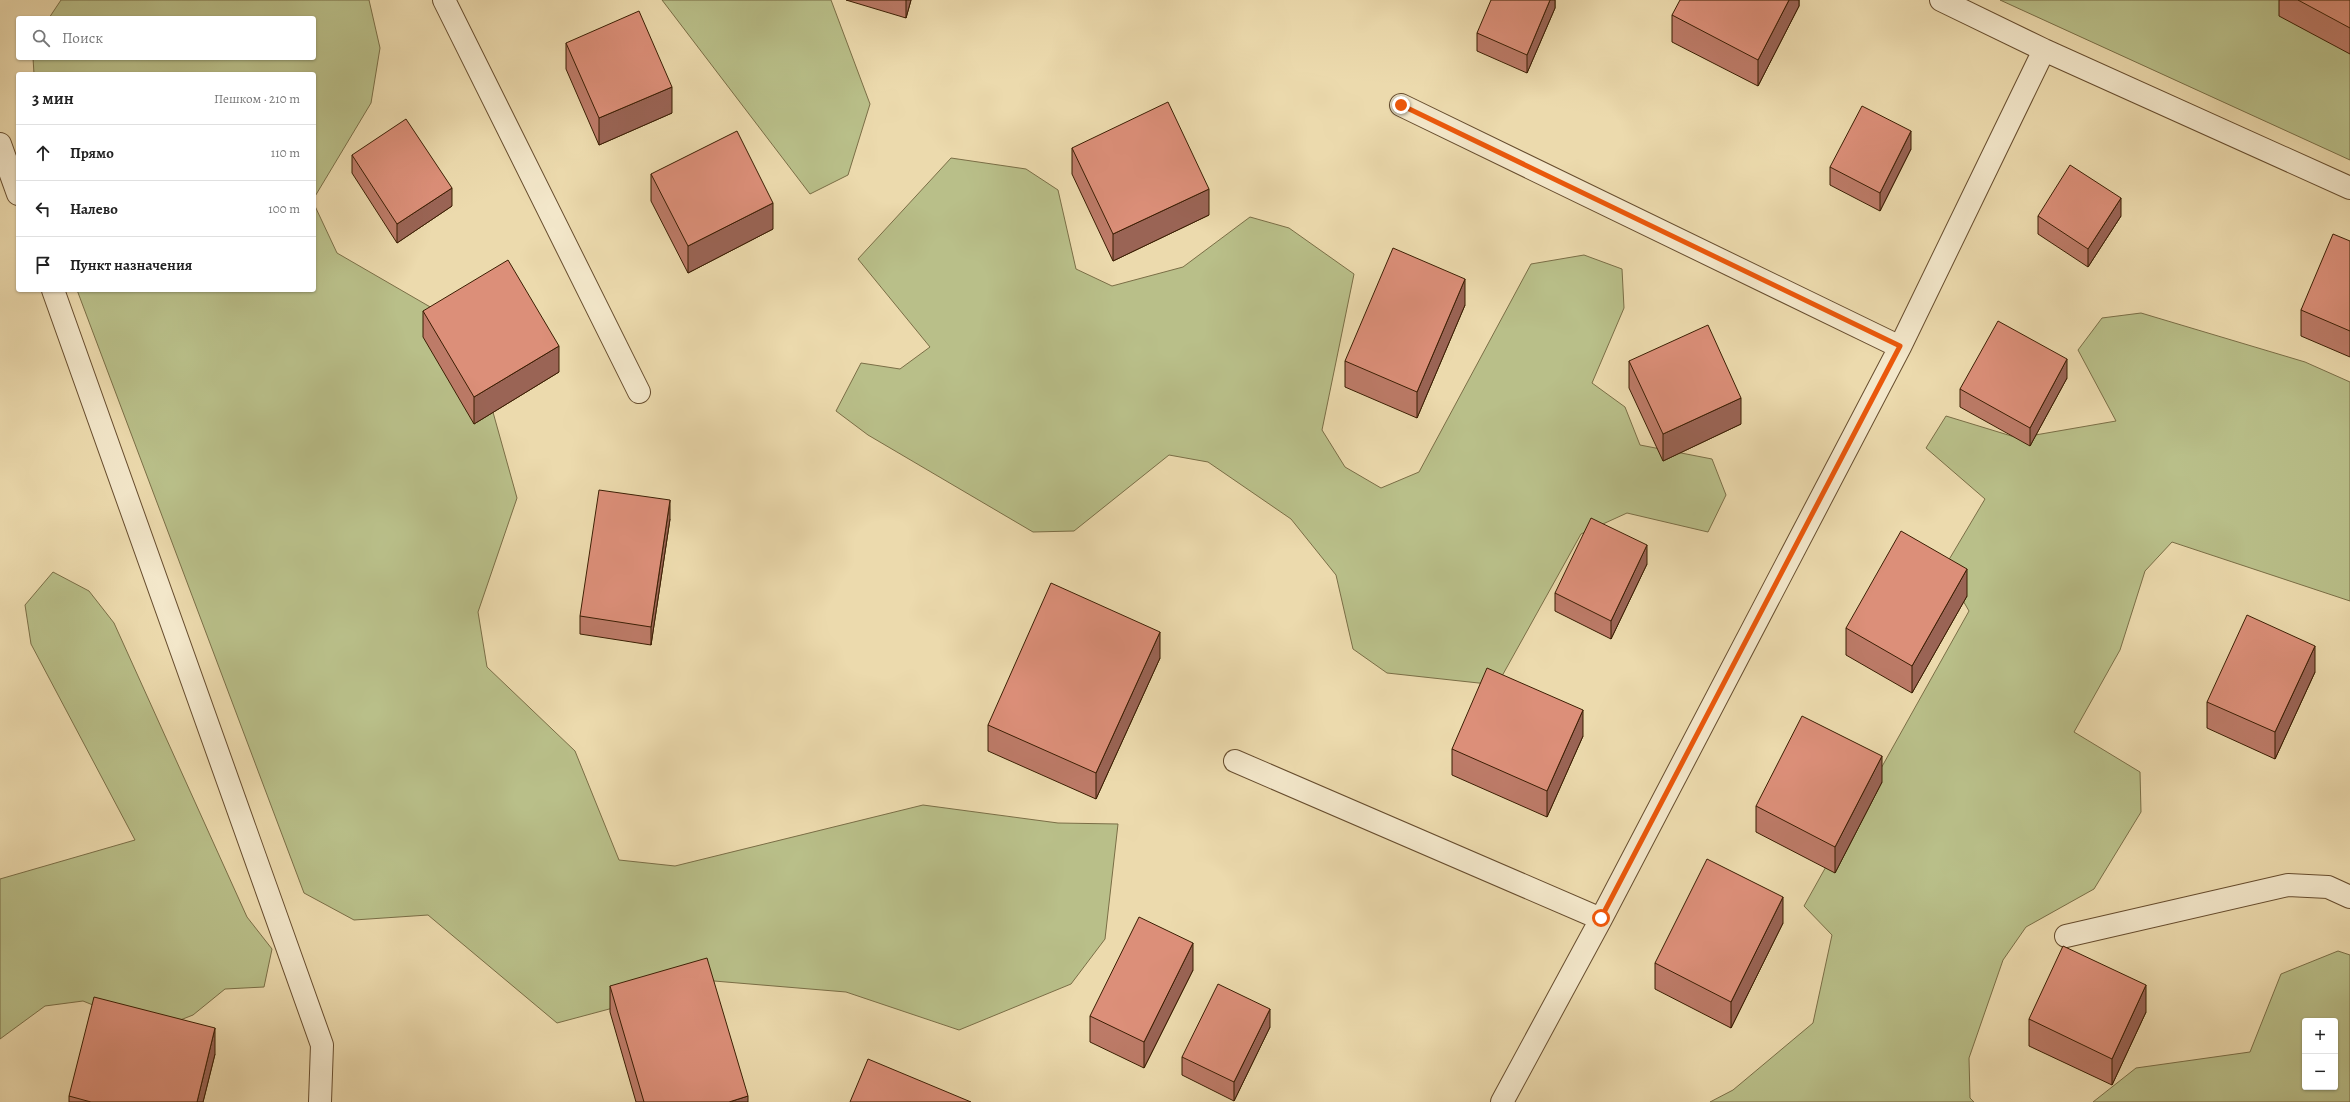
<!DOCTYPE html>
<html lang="ru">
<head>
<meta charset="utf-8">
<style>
	body { margin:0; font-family:Alegreya,serif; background:#f2f2f2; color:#222 }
	.controls { position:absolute; right:12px; bottom:12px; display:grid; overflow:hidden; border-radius:4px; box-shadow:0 1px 3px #0004 }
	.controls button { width:36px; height:36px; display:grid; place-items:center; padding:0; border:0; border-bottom:1px solid #e0e0e0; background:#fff; color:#222; font:20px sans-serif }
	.stop { position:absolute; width:12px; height:12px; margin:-9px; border:3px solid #ea580c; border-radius:50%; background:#fff }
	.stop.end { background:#ea580c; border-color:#fff; box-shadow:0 1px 4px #0008 }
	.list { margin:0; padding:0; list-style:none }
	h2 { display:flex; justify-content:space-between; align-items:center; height:52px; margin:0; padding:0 16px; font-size:17px }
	h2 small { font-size:13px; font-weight:400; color:#767676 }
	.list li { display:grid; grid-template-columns:26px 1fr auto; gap:12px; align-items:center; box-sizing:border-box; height:56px; padding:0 16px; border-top:1px solid #e0e0e0 }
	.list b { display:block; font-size:15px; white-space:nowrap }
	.list em { font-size:13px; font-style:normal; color:#767676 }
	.icon { flex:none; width:22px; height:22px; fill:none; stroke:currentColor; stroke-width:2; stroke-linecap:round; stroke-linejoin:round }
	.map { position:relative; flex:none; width:2350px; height:1102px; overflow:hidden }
	.search { position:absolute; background:#fff; box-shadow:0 1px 3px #0004; left:16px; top:16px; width:300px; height:44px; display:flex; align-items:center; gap:10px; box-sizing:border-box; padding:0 14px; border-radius:4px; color:#767676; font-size:15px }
	.panel { position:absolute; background:#fff; box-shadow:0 1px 3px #0004; left:16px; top:72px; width:300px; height:220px; border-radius:4px }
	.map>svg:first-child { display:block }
	.green { fill:#b9bf89; stroke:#7a6e46; fill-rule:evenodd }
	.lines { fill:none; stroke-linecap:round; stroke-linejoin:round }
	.minor-casing { stroke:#674d2e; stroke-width:24 }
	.minor { stroke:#f3e7ca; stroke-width:22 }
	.wall { fill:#bd7b68; stroke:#3b1e03 }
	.shaded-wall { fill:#9a6455; stroke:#3b1e03 }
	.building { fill:#dc8f79; stroke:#3b1e03 }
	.route { stroke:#ea580c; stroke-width:5 }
</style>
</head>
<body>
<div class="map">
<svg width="2350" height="1102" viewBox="0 0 2350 1102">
	<rect width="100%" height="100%" fill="#ecdaad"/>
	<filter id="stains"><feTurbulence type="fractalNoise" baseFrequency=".005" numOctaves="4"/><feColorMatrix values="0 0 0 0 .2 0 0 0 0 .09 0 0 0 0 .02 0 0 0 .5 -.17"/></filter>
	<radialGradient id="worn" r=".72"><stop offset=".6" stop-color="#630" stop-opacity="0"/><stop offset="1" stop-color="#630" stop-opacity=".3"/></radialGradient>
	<path class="green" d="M61 0H369L380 48 371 103 314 198V74H34L33 58H314V18H49Z
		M662 0H831L870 104 848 175 810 194Z
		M2000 0H2350V160Z
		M951 158 1026 169 1058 190 1076 269 1112 286 1183 267 1250 217 1289 228 1354 274 1322 430 1345 467 1381 488 1419 472 1531 264 1584 255 1622 269 1624 308 1592 383 1625 407 1640 445 1712 459 1726 495 1708 532 1627 513 1581 534 1497 685 1387 673 1353 649 1336 575 1291 519 1208 462 1169 455 1074 531 1033 532 868 435 836 411 861 363 900 369 930 347 858 259Z
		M314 204 337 253 470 330 517 498 478 612 487 667 575 751 619 860 675 866 923 805 1058 823 1118 824 1105 939 1071 984 959 1030 846 992 714 981 557 1023 428 915 354 920 304 893 77 290H314Z
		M2141 313 2305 362 2350 382V601L2172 542 2145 571 2120 650 2074 732 2140 772 2141 812 2094 889 2026 927 2003 960 1969 1058 1970 1098 1974 1102H1710L1733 1090 1813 1023 1832 935 1804 906 1969 611 1944 568 1985 499 1926 448 1946 416 2018 438 2116 421 2078 350 2102 318Z
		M53 572 89 591 114 623 247 917 272 949 264 987 225 989 193 1015 155 1030 83 1001 45 1006 0 1039V879L135 840 31 644 25 605Z
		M2338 951 2350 955V1102H2093L2136 1068 2250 1052 2281 974ZM2305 1021H2335V1087H2305Z"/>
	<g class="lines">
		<defs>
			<path id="minor" d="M444 0 639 392
				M1941 0 2044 50 2350 188
				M1401 105 1900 347
				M0 144 18 194
				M53 290 322 1045 320 1102
				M1235 761 1601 919
				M2066 936 2288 885 2328 887 2350 897
				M1502 1102 1601 919 1900 347 2044 50"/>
		</defs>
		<use href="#minor" class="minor-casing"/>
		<use href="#minor" class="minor"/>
	</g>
	<path class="wall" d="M846 0H911L906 18Z
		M1555 0V8L1527 73 1477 51V33Z
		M1799 0V6L1758 86 1672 42V15Z
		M2279 0H2350V54L2279 16Z
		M566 43 672 113 599 145 566 69Z
		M1072 148 1209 215 1113 261 1072 174Z
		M1911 149 1880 211 1830 185V167Z
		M352 155 452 206 397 243 352 173Z
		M651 174 773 229 688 273 651 201Z
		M2038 216H2121L2088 267 2038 234Z
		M2350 241V357L2301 336V310Z
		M1465 305 1417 418 1345 387V361Z
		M423 311 559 372 474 424 423 337Z
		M1629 361 1741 424 1663 461 1629 388Z
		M2067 378 2030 446 1960 407V389Z
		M670 519 651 645 580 634V616Z
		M1647 564 1611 639 1555 611V593Z
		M1967 596 1912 693 1846 655V628Z
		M1160 658 1096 799 988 751V725Z
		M2315 672 2275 759 2207 728V702Z
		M1583 736 1547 817 1452 775V749Z
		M1882 782 1835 873 1756 832V806Z
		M1783 923 1731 1028 1655 989V963Z
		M1193 970 1144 1068 1090 1042V1016Z
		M610 986 748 1102H636L610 1012Z
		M2146 1012 2112 1085 2029 1046V1019Z
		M1270 1027 1234 1101 1182 1075V1057Z
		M215 1054 203 1102H69V1096Z"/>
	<path class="shaded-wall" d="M906 0H911L906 18Z
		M1550 0H1555V8L1527 73V55Z
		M1789 0H1799V6L1758 86V60Z
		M672 87V113L599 145V118Z
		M1911 131V149L1880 211V193Z
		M452 188V206L397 243V224Z
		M1209 189V215L1113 261V234Z
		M2121 198V216L2088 267V249Z
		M773 203V229L688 273V246Z
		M1465 279V305L1417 418V392Z
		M559 346V372L474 424V397Z
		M2067 359V378L2030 446V428Z
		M1741 398V424L1663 461V434Z
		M670 500V519L651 645V627Z
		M1647 545V564L1611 639V621Z
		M1967 569V596L1912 693V666Z
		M1160 632V658L1096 799V773Z
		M2315 646V672L2275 759V732Z
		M1583 710V736L1547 817V791Z
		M1882 756V782L1835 873V847Z
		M1783 897V923L1731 1028V1002Z
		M1193 943V970L1144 1068V1042Z
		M2146 985V1012L2112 1085V1059Z
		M1270 1009V1027L1234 1101V1082Z
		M215 1028V1054L203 1102H197Z
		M748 1096V1102H729Z"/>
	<path class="building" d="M1491 0H1550L1527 55 1477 33Z
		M1680 0H1789L1758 60 1672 15Z
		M2298 0H2350V28Z
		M639 11 672 87 599 118 566 43Z
		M1168 102 1209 189 1113 234 1072 148Z
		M1862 106 1911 131 1880 193 1830 167Z
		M406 119 452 188 397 224 352 155Z
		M737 131 773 203 688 246 651 174Z
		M2070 165 2121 198 2088 249 2038 216Z
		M2333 234 2350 241V331L2301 310Z
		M1393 248 1465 279 1417 392 1345 361Z
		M508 260 559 346 474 397 423 311Z
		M1998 321 2067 359 2030 428 1960 389Z
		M1708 325 1741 398 1663 434 1629 361Z
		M599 490 670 500 651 627 580 616Z
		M1591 518 1647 545 1611 621 1555 593Z
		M1901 531 1967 569 1912 666 1846 628Z
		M1051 583 1160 632 1096 773 988 725Z
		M2247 615 2315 646 2275 732 2207 702Z
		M1487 668 1583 710 1547 791 1452 749Z
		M1802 716 1882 756 1835 847 1756 806Z
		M1707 859 1783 897 1731 1002 1655 963Z
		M1139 917 1193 943 1144 1042 1090 1016Z
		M2063 946 2146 985 2112 1059 2029 1019Z
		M707 958 748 1096 729 1102H644L610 986Z
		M1218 984 1270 1009 1234 1082 1182 1057Z
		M94 997 215 1028 197 1102H91L69 1096Z
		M868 1059 971 1102H850Z"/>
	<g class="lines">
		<path class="route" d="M1401 105 1900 346 1601 918"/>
	</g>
	<rect width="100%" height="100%" filter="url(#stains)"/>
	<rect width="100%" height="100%" fill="url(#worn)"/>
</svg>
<div class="controls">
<button>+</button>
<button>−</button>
</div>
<div class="stop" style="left:1601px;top:918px"></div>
<div class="stop end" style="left:1401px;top:105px"></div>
<div class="search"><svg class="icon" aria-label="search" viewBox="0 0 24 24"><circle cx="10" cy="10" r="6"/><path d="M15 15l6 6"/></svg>Поиск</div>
<section class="panel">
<h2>3 мин<small>Пешком · 210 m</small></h2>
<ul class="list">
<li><svg class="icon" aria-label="ahead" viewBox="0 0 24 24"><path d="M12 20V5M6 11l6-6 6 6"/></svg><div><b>Прямо</b></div><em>110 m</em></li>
<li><svg class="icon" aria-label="left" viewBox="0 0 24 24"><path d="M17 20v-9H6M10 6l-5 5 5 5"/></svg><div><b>Налево</b></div><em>100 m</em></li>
<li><svg class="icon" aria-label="arrive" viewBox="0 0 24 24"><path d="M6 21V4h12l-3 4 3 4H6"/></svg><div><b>Пункт назначения</b></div></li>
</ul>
</section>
</div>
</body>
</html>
